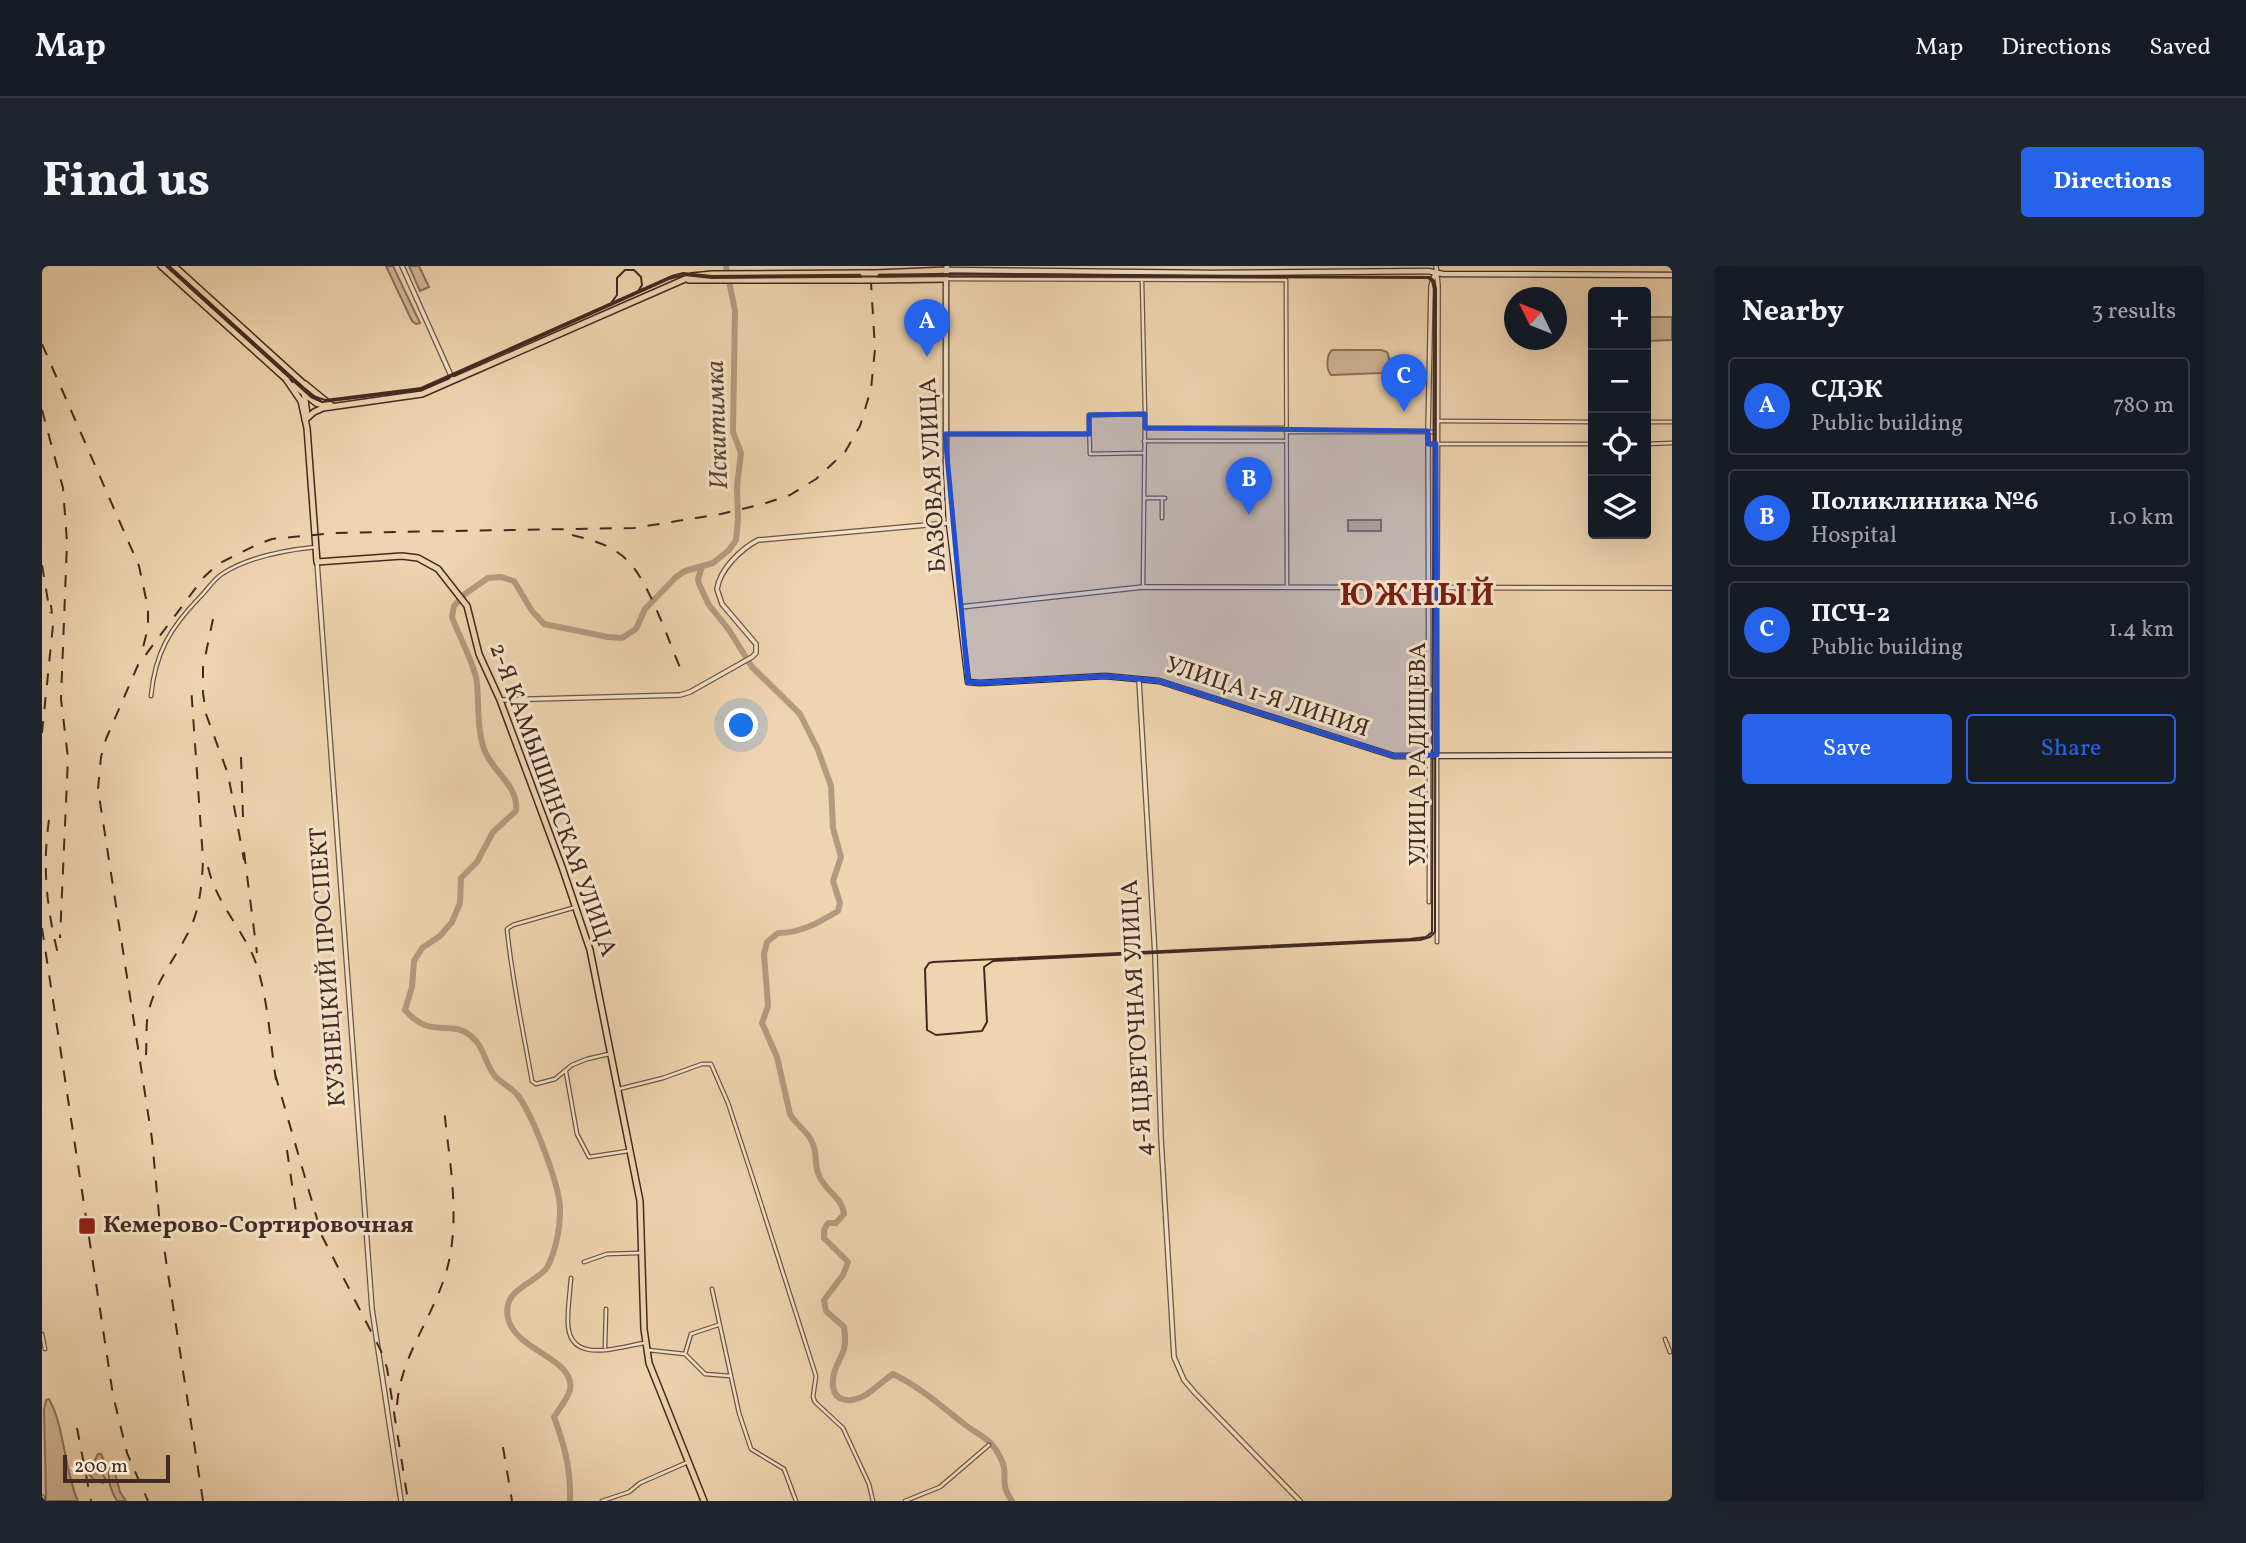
<!DOCTYPE html>
<html lang="en">
<head>
<meta charset="utf-8">
<style>
	body { margin:0; font-family:Vollkorn,serif; background:#20242c; color:#f1f3f6 }
	.controls { position:absolute; right:21px; top:21px; display:grid; overflow:hidden; border-radius:7px; box-shadow:0 7px 28px #0002 }
	.controls button { width:63px; height:63px; display:grid; place-items:center; padding:0; border:0; border-bottom:2px solid #363941; background:#171b24; color:#f1f3f6; font:35px sans-serif }
	.compass { position:absolute; left:1462px; top:21px; width:63px; height:63px; border-radius:50%; background:#171b24; box-shadow:0 7px 28px #0002; rotate:313deg }
	.scale { position:absolute; left:21px; bottom:18px; width:107px; box-sizing:border-box; padding-left:7px; border:4px solid #422a22; border-top:0; font-size:19px; line-height:24px; white-space:nowrap; color:#422a22; -webkit-text-stroke:5px #f4e3cb; paint-order:stroke }
	.you { position:absolute; left:700px; top:460px; width:24px; height:24px; margin:-18px; border:5px solid #fff; border-radius:50%; background:#1a73e8; box-shadow:0 0 0 10px #1a73e833 }
	.badge { display:grid; place-items:center; width:46px; height:46px; border-radius:50%; background:#2563eb; color:#fff; font-size:23px; font-weight:700 }
	.pin { position:absolute; translate:-50% -58px; filter:drop-shadow(0 2px 4px #0008) }
	.pin::after { content:''; position:absolute; top:37px; width:24px; height:21px; background:inherit; clip-path:polygon(0 0,100% 0,50% 100%) }
	.list { margin:0; padding:0; list-style:none }
	h2 { display:flex; justify-content:space-between; align-items:center; height:91px; margin:0; padding:0 28px; font-size:30px }
	h2 small { font-size:23px; font-weight:400; color:#9ea1a6 }
	.list li { display:grid; grid-template-columns:46px 1fr auto; gap:21px; align-items:center; box-sizing:border-box; height:98px; margin:0 14px 14px; padding:0 14px; border:2px solid #363941; border-radius:7px }
	.list b { display:block; font-size:26px; white-space:nowrap }
	.list p { margin:0; font-size:23px; white-space:nowrap; color:#9ea1a6 }
	.list em { font-size:23px; font-style:normal; color:#9ea1a6 }
	.actions { display:flex; gap:14px; padding:21px 28px }
	.actions a { flex:1; padding:16px 0; border:2px solid #2563eb; border-radius:7px; text-align:center; font-size:24px; color:#2563eb }
	.actions .main { background:#2563eb; color:#fff }
	.icon { flex:none; width:38px; height:38px; fill:none; stroke:currentColor; stroke-width:2; stroke-linecap:round; stroke-linejoin:round }
	.map { position:relative; flex:none; width:1630px; height:1235px; overflow:hidden; border-radius:7px }
	header { display:flex; align-items:center; gap:42px; box-sizing:border-box; height:98px; padding:0 35px; background:#171b24; border-bottom:2px solid #363941 }
	header strong { font-size:33px }
	nav { display:flex; gap:38px; margin-inline-start:auto; font-size:24px }
	.intro { display:flex; align-items:center; justify-content:space-between; box-sizing:border-box; height:168px; padding:0 42px }
	h1 { margin:0; font-size:49px }
	.button { padding:18px 32px; border-radius:7px; background:#2563eb; color:#fff; font-size:24px; font-weight:700 }
	main { display:flex; gap:42px; padding:0 42px }
	aside { flex:1; background:#171b24; border-radius:7px; box-shadow:0 7px 28px #0002 }
	.map>svg:first-child { display:block }
	.green { fill:#d1b797; stroke:#8a705c; stroke-width:2 }
	.lines { fill:none; stroke-linecap:round; stroke-linejoin:round }
	.river { stroke:#b49a7f; stroke-width:6 }
	.minor-casing { stroke:#6d5445; stroke-width:5 }
	.tertiary-casing { stroke:#6d5445; stroke-width:6 }
	.secondary-casing { stroke:#422a22; stroke-width:7 }
	.primary-casing { stroke:#422a22; stroke-width:8 }
	.minor { stroke:#f4e3cb; stroke-width:2.5 }
	.tertiary { stroke:#f4e3cb; stroke-width:3.5 }
	.secondary { stroke:#f4e3cb; stroke-width:4.5 }
	.primary { stroke:#eed4af; stroke-width:5 }
	.tram { stroke:#422a22; stroke-width:2 }
	.rail { stroke:#422a22; stroke-width:2; stroke-dasharray:12 12; stroke-linecap:butt }
	.primary-bridge-casing { stroke:#422a22; stroke-width:8; stroke-linecap:butt }
	.primary-bridge { stroke:#eed4af; stroke-width:5 }
	.marked { fill:#1d4ed8; fill-opacity:0.2; stroke:#1d4ed8; stroke-width:5; stroke-linejoin:round }
	.poi-dot { fill:#8f2418; stroke:#f4e3cb; stroke-width:2.5 }
	.labels { text-anchor:middle; dominant-baseline:central; stroke-width:6; stroke-linejoin:round; paint-order:stroke }
	.street-label { font-size:24px; fill:#422a22; stroke:#f4e3cb }
	.poi-label { font-size:24px; font-weight:bold; fill:#422a22; stroke:#f4e3cb; text-anchor:start }
	.water-label { font-size:26px; font-style:italic; fill:#5e4639; stroke:#f4e3cb }
	.district-label { font-size:32px; font-weight:bold; letter-spacing:2px; fill:#7a1f14; stroke:#f4e3cb }
</style>
</head>
<body>
<header>
<strong>Map</strong>
<nav><a>Map</a><a>Directions</a><a>Saved</a></nav>
</header>
<div class="intro"><h1>Find us</h1><a class="button">Directions</a></div>
<main>
<div class="map">
<svg width="1630" height="1235" viewBox="0 0 1630 1235">
	<rect width="100%" height="100%" fill="#eed4af"/>
	<filter id="stains"><feTurbulence type="fractalNoise" baseFrequency=".00286" numOctaves="4"/><feColorMatrix values="0 0 0 0 .2 0 0 0 0 .09 0 0 0 0 .02 0 0 0 .5 -.17"/></filter>
	<radialGradient id="worn" r=".72"><stop offset=".6" stop-color="#630" stop-opacity="0"/><stop offset="1" stop-color="#630" stop-opacity=".3"/></radialGradient>
	<path class="green" d="M344 0H351L378 57 374 58 370 55Z
		M367 0H377L387 21 378 25Z
		M1604 51H1630V74L1604 75Z
		M1290 84H1339L1345 86C1349 95 1348 101 1340 107L1289 109C1284 103 1284 90 1290 84Z
		M1306 254H1339V265H1306Z
		M7 1133C23 1161 22 1205 36 1235H4V1233L2 1144 4 1134Z
		M56 1188H59C62 1194 64 1201 60 1207L64 1214 61 1217 52 1214 46 1207Z
		M68 1203 73 1207 78 1226 84 1235H75C70 1227 64 1212 68 1203Z"/>
	<g class="lines">
		<path class="river" d="M660 301 656 313 657 318 667 339 687 364 710 401 758 448 776 484 789 520 791 562 799 591 791 615 798 637 796 645C776 657 759 667 736 667L725 676 722 688 726 740 720 757 735 791 748 848C753 858 764 864 769 874 776 885 772 896 776 907 781 924 800 930 802 948L794 957H786L782 964V972L806 996 801 1009 782 1034 784 1045 802 1061C803 1068 804 1076 802 1083 799 1093 791 1103 791 1114 789 1137 809 1138 825 1128 834 1122 842 1114 851 1108 878 1121 899 1140 922 1158 940 1172 949 1171 960 1195 967 1210 956 1215 970 1235
			M528 1235C529 1205 523 1180 512 1151 517 1143 526 1132 528 1124 534 1092 473 1085 466 1052 460 1025 488 1019 502 1005 507 1001 511 988 513 981 516 970 518 956 518 945 519 921 491 851 477 831 471 822 460 818 453 810 443 798 442 780 429 770 408 752 390 775 363 744L370 721 372 695 380 682 398 670 410 656 418 637 419 612 435 596 451 566 474 545C477 519 450 506 442 483 435 462 437 439 435 418 434 401 416 368 410 351L412 340 423 328 446 312 459 311 472 315 490 345 502 358 566 371 580 372 594 363 603 343 634 311 643 305 671 297 687 284 694 274 696 254 695 220 699 187 691 166 693 45 684 0"/>
		<defs>
			<path id="minor" d="M906 13 1244 14 1245 321
				M1100 16 1103 148 1101 321
				M1394 155 1551 156
				M1604 156H1630
				M1104 162H1244
				M1244 166H1394
				M904 168H1047
				M1102 175H1242
				M1387 178H1551
				M1604 178 1630 177
				M1101 187 1048 188 1047 149 1103 148
				M1102 232H1123
				M1120 232V252
				M1395 323V676
				M109 430C113 387 128 362 158 331 165 324 172 313 180 308 206 291 244 284 274 281
				M1387 490V636
				M534 641 471 659 465 663C470 714 481 764 490 815L494 818 513 813 530 799 545 793 567 788
				M524 806 535 868 547 891 586 885
				M577 823 621 812 660 798H669L686 837 711 913 774 1110 771 1131 773 1136 801 1162 827 1218 831 1235
				M542 996 565 988 597 987
				M529 1012C528 1026 526 1039 526 1051 523 1100 572 1082 602 1077
				M670 1023 697 1147 709 1183 742 1203 754 1235
				M0 1068 3 1083
				M1623 1073 1628 1086
				M563 1081 564 1043
				M606 1084 643 1088 663 1108 688 1110
				M643 1088 649 1068 676 1059
				M560 1235 587 1226 598 1217 646 1196
				M863 1235 898 1221 947 1179"/>
			<path id="tertiary" d="M360 0 411 114
				M1394 0 1396 19 1395 323
				M275 296 330 1043 359 1235
				M918 341 1101 321 1630 322
				M1097 414 1113 690 1119 872 1132 1091 1142 1114 1153 1127 1258 1235
				M458 434 638 429 648 426 710 391 714 387V378L680 338 675 323C678 303 699 283 716 274L907 257
				M1387 490 1386 165 1389 20 1393 7
				M0 1231 1 1235"/>
			<path id="secondary" d="M905 4 1172 7 1386 5 1401 8 1630 9
				M904 13V202L907 257 926 416 938 417 1063 410 1117 415 1352 490 1630 489"/>
			<path id="primary" d="M119 0 244 113 259 135 265 162 275 296 360 290 376 292 396 303 425 340 437 388 458 434 520 601 548 684 598 935 602 1063 607 1097 662 1235
				M132 0 261 117 265 149
				M834 7 905 4
				M647 14H821
				M834 14 904 13 905 0
				M263 118 290 140
				M252 119 274 137 284 140
				M263 154 272 146 281 142 380 128 650 10 670 8 821 7"/>
		</defs>
		<use href="#minor" class="minor-casing"/>
		<use href="#tertiary" class="tertiary-casing"/>
		<use href="#secondary" class="secondary-casing"/>
		<use href="#primary" class="primary-casing"/>
		<use href="#minor" class="minor"/>
		<use href="#tertiary" class="tertiary"/>
		<use href="#secondary" class="secondary"/>
		<use href="#primary" class="primary"/>
		<path class="tram" d="M124 0 269 131 280 136 379 124 627 13 642 9 670 12 933 10 1386 12 1390 15 1392 23 1390 666 1384 671 1368 673 891 696 887 697 883 703 885 764 894 769 940 765 945 756 942 701 951 695 1378 674 1388 671 1393 666 1394 23 1392 15 1388 11 918 8 670 10 641 7 630 10 379 122 283 134 271 130 127 0
			M569 37 575 29V12L583 4H592L599 11 600 19 595 27"/>
		<path class="rail" d="M0 78 97 300 106 342V362L99 389
			M0 144 21 222 25 276 19 433 26 492 18 672
			M530 269C550 274 569 279 584 293 607 314 627 377 640 406
			M0 299 8 347
			M171 353 161 401V427L164 448 186 508 202 594
			M0 467 11 359 9 339
			M199 491 201 551
			M7 554C0 602 5 645 17 692
			M202 586 215 687
			M166 601C174 636 198 660 212 692 226 728 228 776 234 814
			M0 662 71 1129 85 1187 106 1235
			M104 789C105 774 103 755 108 740 116 713 133 692 146 667 158 644 160 618 161 593L149 420
			M233 808 280 970 339 1085 345 1102 366 1235
			M245 884 257 967
			M355 1139C359 1088 392 1051 405 1003 419 952 407 894 402 842
			M35 1162 49 1235
			M461 1181 470 1235
			M161 1235 117 949 110 873 56 523 59 491 64 473 96 399 162 311 176 298 214 279 230 273 292 267 592 262 679 248 721 238 748 229 774 213 803 186 818 160 829 123 833 83 828 0"/>
		<defs>
			<path id="primary-bridge" d="M821 7H834
				M821 14H834"/>
		</defs>
		<use href="#primary-bridge" class="primary-bridge-casing"/>
		<use href="#primary-bridge" class="primary-bridge"/>
	</g>
	<path class="marked" d="M1103 148V162L1386 165V178H1394L1395 489 1352 490 1117 415 1063 410 938 417 926 416 903 168H1047V149Z"/>
	<rect class="poi-dot" x="36" y="951" width="18" height="18" rx="3.5"/>
	<g class="labels">
		<g class="street-label">
			<text transform="translate(892 209) rotate(-93)">БАЗОВАЯ УЛИЦА</text>
			<text transform="translate(1225 432) rotate(18)">УЛИЦА 1-Я ЛИНИЯ</text>
			<text transform="translate(1377 488) rotate(-90)">УЛИЦА РАДИЩЕВА</text>
			<text transform="translate(510 534) rotate(70)">2-Я КАМЫШИНСКАЯ УЛИЦА</text>
			<text transform="translate(287 701) rotate(-94)">КУЗНЕЦКИЙ ПРОСПЕКТ</text>
			<text transform="translate(1096 752) rotate(-93)">4-Я ЦВЕТОЧНАЯ УЛИЦА</text>
		</g>
		<g class="poi-label">
			<text x="61" y="960">Кемерово-Сортировочная</text>
		</g>
		<g class="water-label">
			<text transform="translate(676 159) rotate(-92)">Искитимка</text>
		</g>
		<g class="district-label">
			<text x="1376" y="331">ЮЖНЫЙ</text>
		</g>
	</g>
	<rect width="100%" height="100%" filter="url(#stains)"/>
	<rect width="100%" height="100%" fill="url(#worn)"/>
</svg>
<div class="controls">
<button>+</button>
<button>−</button>
<button><svg class="icon" aria-label="locate" viewBox="0 0 24 24"><circle cx="12" cy="12" r="6"/><path d="M12 2v4M12 18v4M2 12h4M18 12h4"/></svg></button>
<button><svg class="icon" aria-label="layers" viewBox="0 0 24 24"><path d="M12 4l9 5-9 5-9-5zM3 14l9 5 9-5"/></svg></button>
</div>
<svg class="compass" viewBox="-18 -18 36 36"><path d="M0-13l5 13h-10z" fill="#e53935"/><path d="M0 13l5-13h-10z" fill="#9ea1a6"/></svg>
<div class="scale">200 m</div>
<div class="you"></div>
<div class="pin badge" style="left:885px;top:91px">A</div>
<div class="pin badge" style="left:1207px;top:249px">B</div>
<div class="pin badge" style="left:1362px;top:146px">C</div>
</div>
<aside>
<h2>Nearby<small>3 results</small></h2>
<ul class="list">
<li><span class="badge">A</span><div><b>СДЭК</b><p>Public building</p></div><em>780 m</em></li>
<li><span class="badge">B</span><div><b>Поликлиника №6</b><p>Hospital</p></div><em>1.0 km</em></li>
<li><span class="badge">C</span><div><b>ПСЧ-2</b><p>Public building</p></div><em>1.4 km</em></li>
</ul>
<div class="actions"><a class="main">Save</a><a>Share</a></div>
</aside>
</main>
</body>
</html>
